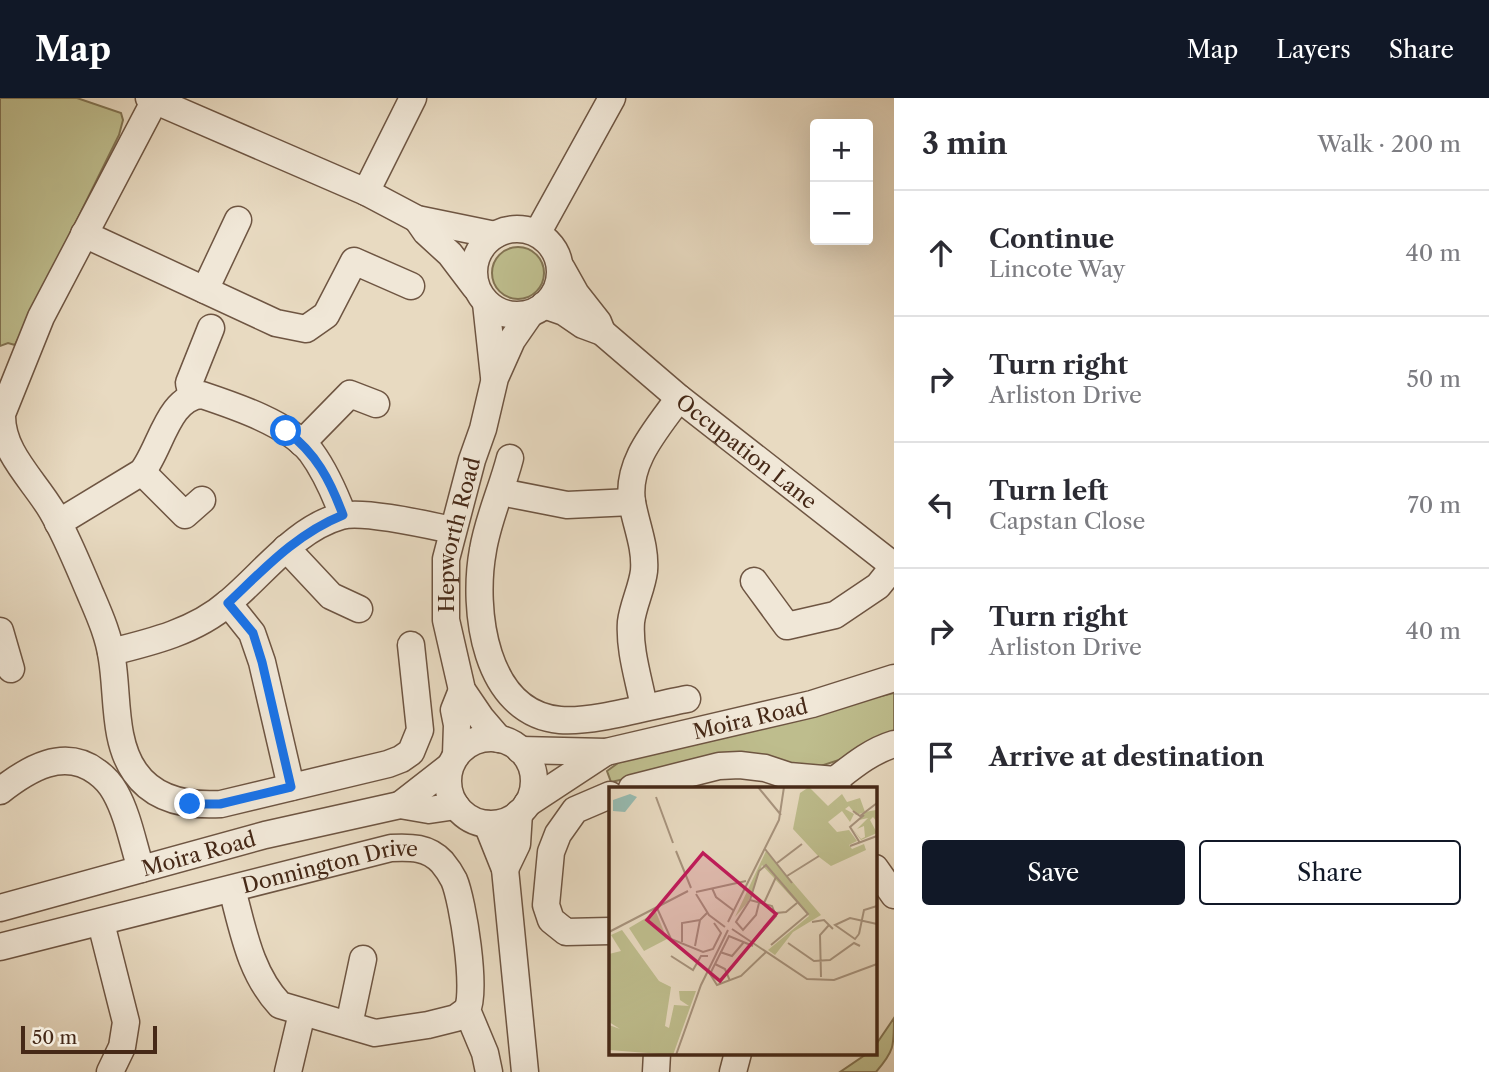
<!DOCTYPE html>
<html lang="en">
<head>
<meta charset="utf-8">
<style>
	body { margin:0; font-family:"Libre Caslon Text",serif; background:#f2f2f3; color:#2b2b33 }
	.controls { position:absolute; right:21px; top:21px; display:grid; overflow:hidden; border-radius:7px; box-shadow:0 7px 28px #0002 }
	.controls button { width:63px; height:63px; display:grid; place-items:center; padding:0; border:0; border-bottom:2px solid #e1e1e2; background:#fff; color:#2b2b33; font:35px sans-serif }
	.scale { position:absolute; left:21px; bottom:18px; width:136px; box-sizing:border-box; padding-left:7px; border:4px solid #462917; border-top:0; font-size:19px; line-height:24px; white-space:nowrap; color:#462917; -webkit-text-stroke:5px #f0e7d7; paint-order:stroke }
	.stop { position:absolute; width:21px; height:21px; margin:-16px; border:5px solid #1a73e8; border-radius:50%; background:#fff }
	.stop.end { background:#1a73e8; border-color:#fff; box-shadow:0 2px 7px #0008 }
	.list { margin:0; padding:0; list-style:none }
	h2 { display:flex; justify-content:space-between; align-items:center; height:91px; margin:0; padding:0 28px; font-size:30px }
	h2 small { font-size:23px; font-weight:400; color:#7c7c81 }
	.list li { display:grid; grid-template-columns:46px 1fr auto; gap:21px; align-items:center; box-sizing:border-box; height:126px; padding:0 28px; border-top:2px solid #e1e1e2 }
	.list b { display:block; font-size:26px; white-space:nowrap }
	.list p { margin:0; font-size:23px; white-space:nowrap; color:#7c7c81 }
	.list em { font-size:23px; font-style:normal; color:#7c7c81 }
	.actions { display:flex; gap:14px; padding:21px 28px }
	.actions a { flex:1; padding:16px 0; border:2px solid #111827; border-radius:7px; text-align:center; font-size:24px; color:#111827 }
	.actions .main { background:#111827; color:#fff }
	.icon { flex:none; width:38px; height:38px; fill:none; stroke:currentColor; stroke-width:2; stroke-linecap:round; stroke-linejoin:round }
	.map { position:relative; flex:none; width:894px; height:974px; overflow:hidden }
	header { display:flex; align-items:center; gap:42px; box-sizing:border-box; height:98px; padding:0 35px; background:#111827; color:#fff }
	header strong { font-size:33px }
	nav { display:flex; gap:38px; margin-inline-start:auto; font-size:24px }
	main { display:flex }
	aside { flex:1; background:#fff }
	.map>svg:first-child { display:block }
	.green { fill:#bebd8d; stroke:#827352; stroke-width:2 }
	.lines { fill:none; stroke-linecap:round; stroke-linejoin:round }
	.minor-casing { stroke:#6e5542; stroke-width:29 }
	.minor { stroke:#f0e7d7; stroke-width:26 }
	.route { stroke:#1a73e8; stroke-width:9 }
	.labels { text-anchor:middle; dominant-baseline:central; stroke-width:7; stroke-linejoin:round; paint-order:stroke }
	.street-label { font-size:21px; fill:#462917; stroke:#f0e7d7 }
	.inset-road { fill:none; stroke:#a7937d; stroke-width:2 }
	.view { fill:#c2185b; fill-opacity:0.15; stroke:#c2185b; stroke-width:3.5 }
	.inset-edge { fill:none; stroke:#462917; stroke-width:3.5 }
</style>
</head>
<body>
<header>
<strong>Map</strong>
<nav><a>Map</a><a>Layers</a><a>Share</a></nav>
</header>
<main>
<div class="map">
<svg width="894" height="974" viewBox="0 0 894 974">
	<rect width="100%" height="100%" fill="#e8dac1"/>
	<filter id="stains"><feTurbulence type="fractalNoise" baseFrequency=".00286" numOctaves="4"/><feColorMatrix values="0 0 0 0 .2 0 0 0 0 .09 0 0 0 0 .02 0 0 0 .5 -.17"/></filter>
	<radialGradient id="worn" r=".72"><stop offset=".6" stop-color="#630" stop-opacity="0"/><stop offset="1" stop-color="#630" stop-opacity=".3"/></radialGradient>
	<path class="green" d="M0 0H77L121 15 123 22 119 37 15 247 8 245 0 248Z
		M492 175a26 26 0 1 1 52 0a26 26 0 1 1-52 0Z
		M894 595V635L839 662 805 673H661L611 684 607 673 629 657Z
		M894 920C894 949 894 953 876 974H840L868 955H875V948Z"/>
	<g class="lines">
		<defs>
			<g id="minor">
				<path d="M149 0 366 94 417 121 495 137"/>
				<path d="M155 2 41 219 2 316C1 354 33 381 52 413 67 439 78 467 90 495 99 516 109 538 112 561 118 597 113 643 135 674 155 703 189 708 221 706L388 666 401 661 411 654 420 632 411 547"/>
				<path d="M366 94 413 0"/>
				<path d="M417 121 426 134 450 156 475 189"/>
				<circle cx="517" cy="174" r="43"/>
				<path d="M538 134 612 0"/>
				<path d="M84 136 276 225 306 231 326 217 354 163 411 188"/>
				<path d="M562 171 576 196 598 224 602 234"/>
				<path d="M205 192 238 122"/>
				<path d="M486 205 494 279"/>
				<path id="s1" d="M544 207 564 214 583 227 602 234 679 300 894 468"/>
				<path d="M192 298 189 285 211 230"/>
				<path d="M302 345 350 296 376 306"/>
				<path d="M510 360C502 391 488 421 483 452 472 511 484 615 560 622 593 625 653 607 687 601"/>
				<path d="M142 374 185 417 202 402"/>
				<path d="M501 394 567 407 632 404"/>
				<path d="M58 425 142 374C161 350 168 299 202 297 235 308 289 326 311 354 325 373 335 396 343 417"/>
				<path d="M286 450 331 498 359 511"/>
				<path d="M754 483 787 528 835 517 878 488 894 468"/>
				<path d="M228 505 252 535 262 564 291 689"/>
				<path d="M0 533 11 571"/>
				<path d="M111 554C152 544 196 533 228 505 264 475 295 431 341 418 363 412 428 427 452 432"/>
				<path d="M644 609C639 582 629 552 631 524 633 507 642 490 644 473 646 449 636 427 632 404 626 364 657 331 679 300"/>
				<circle cx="491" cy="683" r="43"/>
				<path id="s2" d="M499 641 481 620 462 592 446 522V461L472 362 483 331 495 280 512 242 530 216"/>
				<path id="s3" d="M520 652 606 654 812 606 894 580"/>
				<path d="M456 657 457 627 454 612 462 592"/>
				<path d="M632 690 719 668 740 667 765 670 789 678 835 682"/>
				<path d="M838 690 835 682C853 668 871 653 894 646"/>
				<path d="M0 693C28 671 64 649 97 674 104 679 111 687 115 694 128 717 133 746 141 771"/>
				<path d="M610 697 575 712 558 736 551 754 546 807 551 822 566 834 610 833"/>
				<path d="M527 706 606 654"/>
				<path d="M400 707 450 668"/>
				<path d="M487 726 505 771 525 974"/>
				<path d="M875 770 894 797"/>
				<path d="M505 771 517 746 519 715"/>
				<path d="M232 791C243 832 250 875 280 907L375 935 428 927 456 920 467 912"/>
				<path id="s4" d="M0 810 265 737 400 707 429 712 456 708"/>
				<path d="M101 825 126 924 122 949 110 974"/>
				<path id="s5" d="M0 849 391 750C411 749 428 749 442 764 447 770 451 776 454 782 463 803 477 894 467 912L485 955 489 974"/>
				<path d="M349 927 363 861"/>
				<path d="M288 974 302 915"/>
				<path d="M656 974 657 955"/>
				<path d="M733 974 738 955"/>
			</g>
		</defs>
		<use href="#minor" class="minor-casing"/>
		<use href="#minor" class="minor"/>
	</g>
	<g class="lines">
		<path class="route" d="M190 706H220L291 689 262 564 253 535 228 505C264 471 296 436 343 417 330 382 316 355 286 333"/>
	</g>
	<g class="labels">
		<g class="street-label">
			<text stroke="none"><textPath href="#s1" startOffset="252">Occupation Lane</textPath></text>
			<text stroke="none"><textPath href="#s2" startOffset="220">Hepworth Road</textPath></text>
			<text stroke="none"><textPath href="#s3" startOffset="234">Moira Road</textPath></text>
			<text stroke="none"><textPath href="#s4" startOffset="206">Moira Road</textPath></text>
			<text stroke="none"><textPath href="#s5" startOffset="340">Donnington Drive</textPath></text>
		</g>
	</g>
	<g transform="translate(609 689)">
		<rect width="268" height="268" fill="#e8dac1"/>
		<path d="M200 0 219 19 233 7 238 15 251 11 256 25 267 23 268 35 264 30 261 33 268 46 252 53 242 40 252 52 256 50 255 39 248 42 259 31 250 33 256 25 247 28 240 19 236 22 245 27 241 35 233 24 219 35 228 45 240 43 248 54 240 58 243 62 255 57 257 63 222 79 210 70 184 42 191 6ZM157 64 212 128 184 145 166 168 159 163 200 129 153 78 139 115 126 130ZM47 125 58 152 35 164 20 141ZM13 143 50 194 62 200 56 239 60 241 65 218 80 219 71 213 70 204H87L64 268 0 263V238L11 242 0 235V167L12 164 2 148Z" fill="#bebd8d"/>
		<path d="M21 7 28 10 16 25 4 24V13Z" fill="#97bbb1"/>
		<path class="inset-road" d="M149 0 172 28M47 10 64 56M244 24 251 29 268 16M251 56 241 40 255 28M241 59 268 49M156 62 183 96M67 64 82 101M168 76 193 57M178 89 210 69M103 101 107 110 124 123M87 105 137 94M87 107 100 128 116 140M141 113 127 135 134 143 147 128 150 116M155 116 167 90M48 121 62 152 94 165 104 162 112 146 105 136M167 126 177 125 188 116M119 135 170 33 175 0M203 135 215 133 224 142M123 142 198 192 225 193 268 177M0 145 79 104M250 147 246 152 226 138 241 131 268 137M250 147 255 123 268 119M73 155V136L91 133M144 155 167 129 163 119 141 113 150 84 157 78 199 127 162 158M179 156 205 174 221 173 245 156 251 159M86 159 91 133 98 126M144 159 120 149 101 187 108 198 132 189 157 165M111 165 123 169 135 155M62 169 84 183 92 169H99M106 177 116 182 121 194M212 190 211 148 220 138M67 268 92 198 119 143"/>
		<path class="view" d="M94 66 167 127 111 194 38 133Z"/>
		<rect width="268" height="268" class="inset-edge"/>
	</g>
	<rect width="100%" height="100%" filter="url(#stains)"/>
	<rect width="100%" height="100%" fill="url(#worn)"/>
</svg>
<div class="controls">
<button>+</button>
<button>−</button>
</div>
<div class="scale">50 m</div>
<div class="stop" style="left:286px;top:333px"></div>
<div class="stop end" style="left:190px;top:706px"></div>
</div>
<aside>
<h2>3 min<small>Walk · 200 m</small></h2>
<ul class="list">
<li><svg class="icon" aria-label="ahead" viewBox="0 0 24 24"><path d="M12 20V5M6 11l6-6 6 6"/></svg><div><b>Continue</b><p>Lincote Way</p></div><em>40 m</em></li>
<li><svg class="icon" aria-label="right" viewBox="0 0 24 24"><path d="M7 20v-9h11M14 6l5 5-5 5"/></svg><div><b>Turn right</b><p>Arliston Drive</p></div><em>50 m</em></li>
<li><svg class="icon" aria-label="left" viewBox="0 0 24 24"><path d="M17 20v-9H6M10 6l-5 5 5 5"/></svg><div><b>Turn left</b><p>Capstan Close</p></div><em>70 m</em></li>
<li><svg class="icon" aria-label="right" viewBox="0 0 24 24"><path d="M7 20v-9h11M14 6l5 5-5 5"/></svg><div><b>Turn right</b><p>Arliston Drive</p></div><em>40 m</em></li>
<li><svg class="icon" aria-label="arrive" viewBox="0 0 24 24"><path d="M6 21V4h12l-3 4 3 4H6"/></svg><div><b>Arrive at destination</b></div></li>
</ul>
<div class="actions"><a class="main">Save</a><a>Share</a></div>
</aside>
</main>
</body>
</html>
